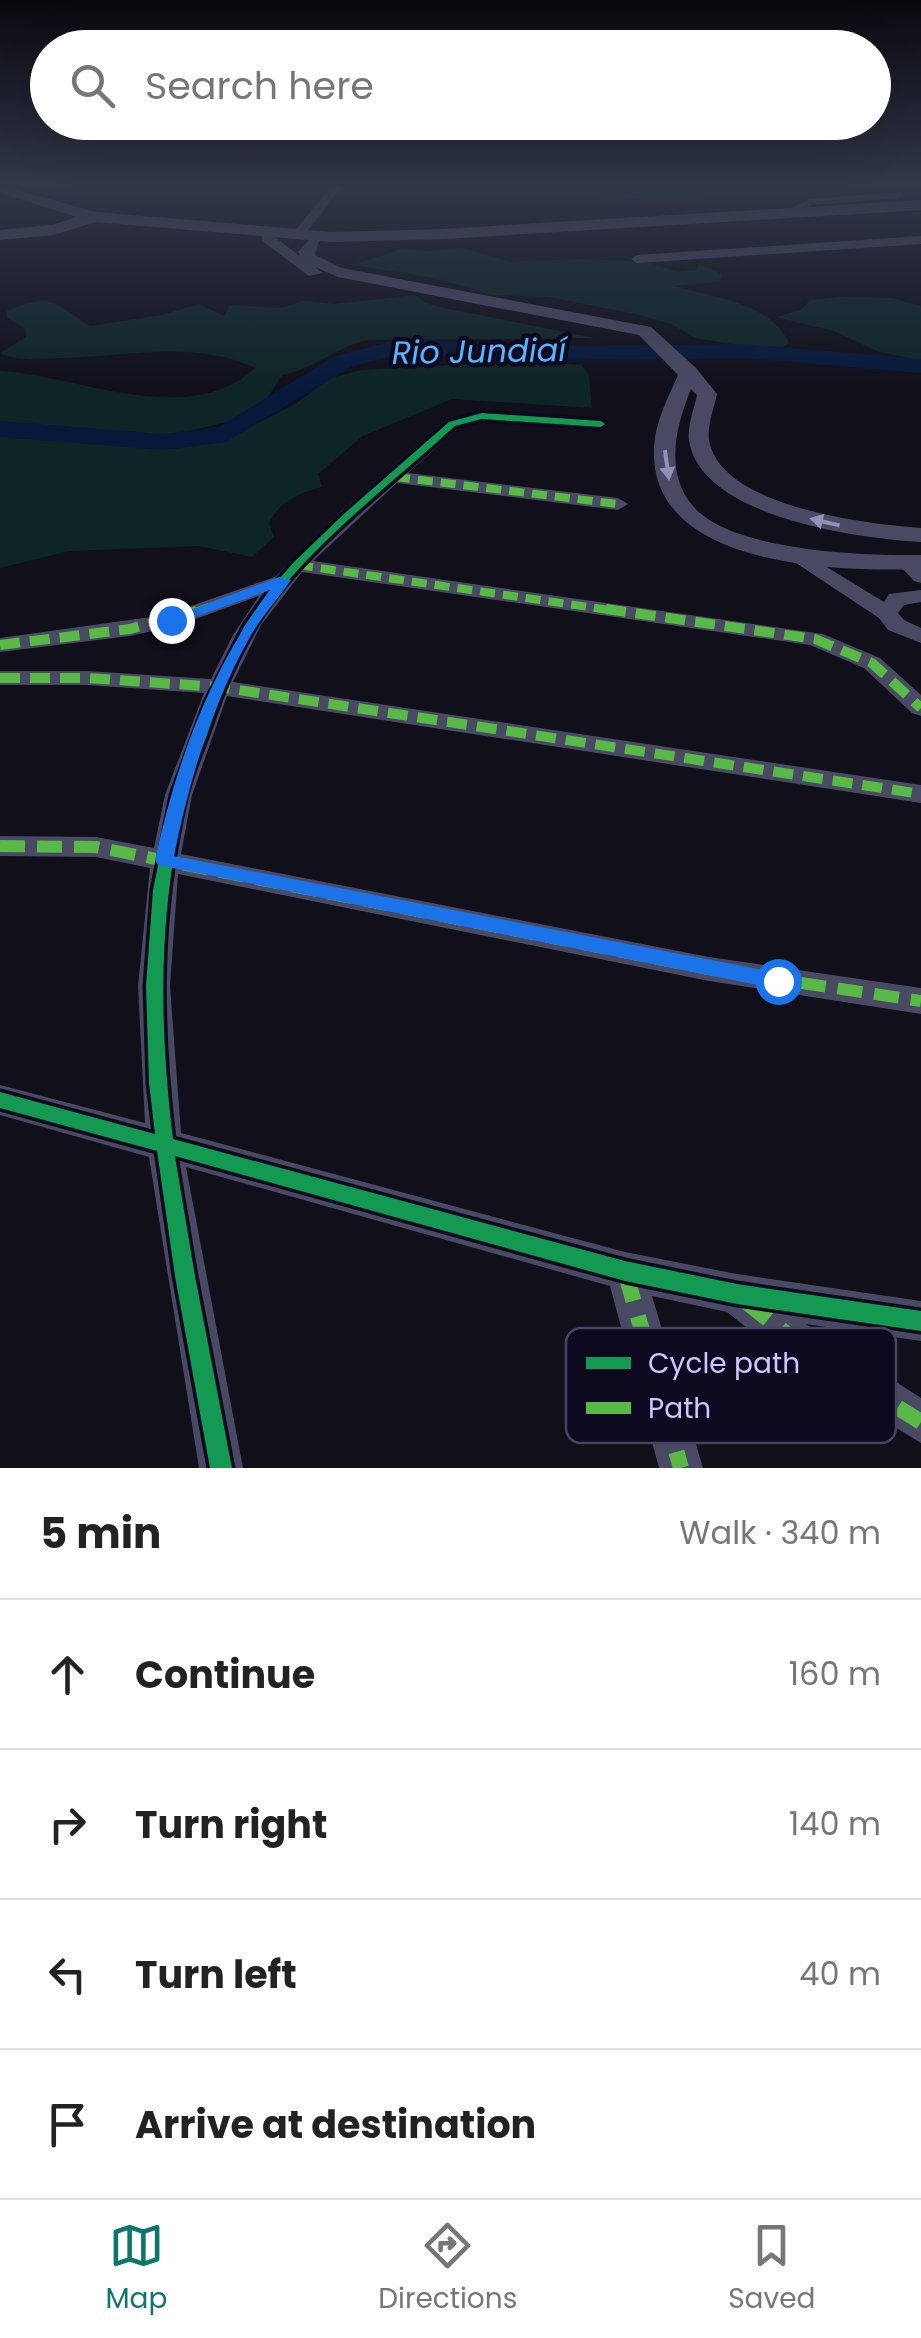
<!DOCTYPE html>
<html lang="en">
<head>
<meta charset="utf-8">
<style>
	body { margin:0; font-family:Poppins,sans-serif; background:#f2f2f2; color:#222 }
	.stop { position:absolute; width:30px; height:30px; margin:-22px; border:8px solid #1a73e8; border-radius:50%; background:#fff }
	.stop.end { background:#1a73e8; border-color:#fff; box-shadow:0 2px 10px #0008 }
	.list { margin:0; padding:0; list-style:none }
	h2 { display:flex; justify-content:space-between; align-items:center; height:130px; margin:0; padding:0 40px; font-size:42px }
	h2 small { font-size:32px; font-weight:400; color:#767676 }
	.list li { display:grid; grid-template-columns:65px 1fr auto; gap:30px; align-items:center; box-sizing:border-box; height:150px; padding:0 40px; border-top:2px solid #e0e0e0 }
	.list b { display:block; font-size:38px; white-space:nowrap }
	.list em { font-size:32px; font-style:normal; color:#767676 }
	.icon { flex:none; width:55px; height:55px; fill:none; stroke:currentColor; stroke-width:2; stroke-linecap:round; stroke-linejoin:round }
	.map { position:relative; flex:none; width:921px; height:1468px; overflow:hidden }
	.search { position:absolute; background:#fff; box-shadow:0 10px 40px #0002; left:30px; right:30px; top:30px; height:110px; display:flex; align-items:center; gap:25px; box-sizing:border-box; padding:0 35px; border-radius:55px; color:#767676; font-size:38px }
	.sheet { height:730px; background:#fff }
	nav { display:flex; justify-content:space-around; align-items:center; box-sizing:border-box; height:140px; border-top:2px solid #e0e0e0; background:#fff; font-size:28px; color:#767676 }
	nav a { display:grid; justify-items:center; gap:5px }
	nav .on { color:#0f766e }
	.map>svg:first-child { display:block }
	.green { fill:#0d2526 }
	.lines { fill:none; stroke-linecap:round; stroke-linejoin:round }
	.river { fill:#05193b; fill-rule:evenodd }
	.minor { fill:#494964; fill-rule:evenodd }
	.tertiary { fill:#494964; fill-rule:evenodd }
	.secondary { fill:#50506f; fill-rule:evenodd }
	.quiet-far3 { stroke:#58b947; stroke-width:8; stroke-dasharray:15 8; stroke-linecap:butt }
	.quiet-far2 { stroke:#58b947; stroke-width:10; stroke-dasharray:20 10; stroke-linecap:butt }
	.quiet-far1 { stroke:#58b947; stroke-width:12; stroke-dasharray:25 12; stroke-linecap:butt }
	.quiet { stroke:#58b947; stroke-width:16; stroke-dasharray:31 16; stroke-linecap:butt }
	.cycleway-casing { stroke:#0d0a1f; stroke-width:7 }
	.cycleway { fill:#139951; fill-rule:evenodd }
	.oneway { fill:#928fb9 }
	.route { fill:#1a73e8 }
	.labels { text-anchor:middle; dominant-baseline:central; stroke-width:9; stroke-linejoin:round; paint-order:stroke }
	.far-water-label { font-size:32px; font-style:italic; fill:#56b5ff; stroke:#0d0a1f }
	.key { fill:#0d0a1f; stroke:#474362; stroke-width:2.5 }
	.key-label { font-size:28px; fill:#cdc8ff }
</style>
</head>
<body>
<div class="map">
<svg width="921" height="1468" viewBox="0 0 921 1468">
	<rect width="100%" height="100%" fill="#100f1a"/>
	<path class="green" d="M633 185H679L696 192 692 195 717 202 681 203 628 198 636 204 624 206 592 199 634 194 630 191 637 186Z
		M463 248 510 262 582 259 645 262 678 272 696 270 699 263 721 274 720 282 675 286C713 297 771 303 789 343L780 349 751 347 695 338 671 324 640 315 549 297 493 295 434 278 353 265 401 249 432 251Z
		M415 295 425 303 449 309 595 338 366 340C332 349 317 368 282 375L265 402 239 419 127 446 174 449 224 440 297 403 327 379 362 370 528 361 582 365 589 376 592 408 452 399 363 436 318 474 322 487C299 493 280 501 269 523L274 537 252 557 199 546 69 551 0 568V371C76 375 189 430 255 368 192 339 126 357 61 358 41 358 19 362 0 353L26 337V329L7 318V311C53 291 54 304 90 326L162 315 199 304 224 316 230 305 282 308 302 301 335 304Z
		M841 297 892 298 921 306V361L879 352 834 331 776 317 801 310 810 300Z"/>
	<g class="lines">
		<path class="river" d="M400 339 565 346 744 344 921 359V373L744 358 565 360 401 353 351 367 226 442 163 450 0 437V421L163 434 219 427 333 357Z"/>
		<path class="minor" d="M332 185H343L302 238H294V232Z
			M901 192 905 197 812 205 791 215 785 212 809 199Z
			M921 236V244L637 263 631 259 637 255Z
			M482 411 601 419 609 424 601 429 482 421 458 428 408 473 618 498 628 504 618 510 397 483 313 561 823 634 880 658 921 695V716L912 713 864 668 810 645 302 572 261 625 233 682 921 785V803L227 696 192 795 181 854 709 957 921 988V1014L709 981 178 874 170 986 181 1133 625 1252 737 1274 921 1301V1341L806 1324 921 1398V1443L795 1366 727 1312 652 1296 703 1468H659L610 1286 186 1167 243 1468H199L149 1157 0 1115V1085L145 1123 138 986 150 868 96 857 0 856V836L96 837 154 848 165 795 204 693 87 685H0V671H87L211 679 233 635 259 596 179 625 130 636 0 652V638L165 615 275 577 342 511 446 420Z
			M794 547 884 602 889 594 921 590V602L904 605 898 613 904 620 921 628V643L888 630 879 618 787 557 784 553Z
			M907 557 921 565V583L914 581 897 563Z"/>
		<path class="tertiary" d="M262 235H272L301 257 298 252 309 240H319L315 255 342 268 651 327 696 368 717 394C714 408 707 426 709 440 720 507 867 524 921 528V542C859 538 702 518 689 441 687 427 694 409 697 395L691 389C676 426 664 472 693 506 730 551 865 556 921 555V569C837 572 648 567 654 448 655 422 668 398 678 375L639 335 338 277 315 267 323 273 309 276 262 241Z"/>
		<path class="secondary" d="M0 185 95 212 332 232 444 229 921 200V210L444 239 332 242 95 222 54 235 0 240V230L52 225 77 217 0 193Z"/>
		<path class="quiet-far3" d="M395 477 618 504
			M298 565 623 612
			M195 612 275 584"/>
		<path class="quiet-far2" d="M606 609 815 639 872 663 921 708
			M0 645 130 629 203 609
			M0 678H87L219 687 921 794"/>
		<path class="quiet-far1" d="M0 846 96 847 709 969 921 1001"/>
		<path class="quiet" d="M625 1271 681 1468
			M744 1300 809 1352 921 1422"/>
		<defs>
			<path id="cycleway" d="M482 413 601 421 605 424 601 427 482 419 455 426C396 480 329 530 278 593 245 635 224 684 207 735 199 756 190 777 185 799 158 915 159 1022 173 1139L625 1261 737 1284 921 1311V1331L737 1304 625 1281 175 1156 195 1276 232 1468H210L175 1276 157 1151 0 1108V1092L155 1134 149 1083 146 986 153 890 172 795 206 702 245 625 272 587 294 562 345 513 449 422Z"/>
		</defs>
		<use href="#cycleway" class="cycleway-casing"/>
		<use href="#cycleway" class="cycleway"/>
	</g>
	<defs><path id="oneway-solid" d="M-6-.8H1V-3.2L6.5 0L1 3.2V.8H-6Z" transform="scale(2.5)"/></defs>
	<g class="oneway">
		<use href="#oneway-solid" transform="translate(667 465) rotate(82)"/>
		<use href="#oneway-solid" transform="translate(825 522) rotate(-167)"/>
	</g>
	<linearGradient id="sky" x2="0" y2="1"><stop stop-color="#09080e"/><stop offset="0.47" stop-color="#313749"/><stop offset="1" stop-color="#313749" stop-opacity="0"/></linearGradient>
	<rect width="921" height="390" fill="url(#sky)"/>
	<path class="route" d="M279 577 291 580C278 599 261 617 250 637 212 704 189 781 174 856L778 973 785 975V987L778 989 158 865 155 860C176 763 210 670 270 590L176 624 164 620Z"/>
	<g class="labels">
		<g class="far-water-label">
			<text transform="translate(479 351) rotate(-1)">Rio Jundiaí</text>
		</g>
	</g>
	<rect x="566" y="1328" width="330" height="115" rx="15" class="key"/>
	<rect x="586" y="1357" width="45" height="12" fill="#139951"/>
	<rect x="586" y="1402" width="45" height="12" fill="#58b947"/>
	<g class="key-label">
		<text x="648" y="1373">Cycle path</text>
		<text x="648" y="1418">Path</text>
	</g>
</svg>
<div class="stop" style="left:778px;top:981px"></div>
<div class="stop end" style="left:171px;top:620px"></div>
<div class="search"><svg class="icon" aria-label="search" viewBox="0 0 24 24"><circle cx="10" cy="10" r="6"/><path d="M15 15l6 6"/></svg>Search here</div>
</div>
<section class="sheet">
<h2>5 min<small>Walk · 340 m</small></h2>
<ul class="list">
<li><svg class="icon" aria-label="ahead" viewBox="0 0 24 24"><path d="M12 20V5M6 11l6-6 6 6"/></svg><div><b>Continue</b></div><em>160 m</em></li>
<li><svg class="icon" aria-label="right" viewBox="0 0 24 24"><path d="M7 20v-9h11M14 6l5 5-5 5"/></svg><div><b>Turn right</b></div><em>140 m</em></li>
<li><svg class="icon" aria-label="left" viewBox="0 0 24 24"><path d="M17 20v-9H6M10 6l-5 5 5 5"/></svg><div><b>Turn left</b></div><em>40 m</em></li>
<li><svg class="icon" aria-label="arrive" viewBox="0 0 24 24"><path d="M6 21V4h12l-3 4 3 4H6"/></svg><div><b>Arrive at destination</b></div></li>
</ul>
</section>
<nav>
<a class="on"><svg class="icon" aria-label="map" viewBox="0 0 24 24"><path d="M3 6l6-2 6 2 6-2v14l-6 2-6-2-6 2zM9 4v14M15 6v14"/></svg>Map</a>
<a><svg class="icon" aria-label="directions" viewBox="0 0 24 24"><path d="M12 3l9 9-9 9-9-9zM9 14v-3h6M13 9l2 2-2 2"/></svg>Directions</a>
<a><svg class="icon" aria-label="saved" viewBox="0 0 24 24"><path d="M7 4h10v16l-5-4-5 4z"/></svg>Saved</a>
</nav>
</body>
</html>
